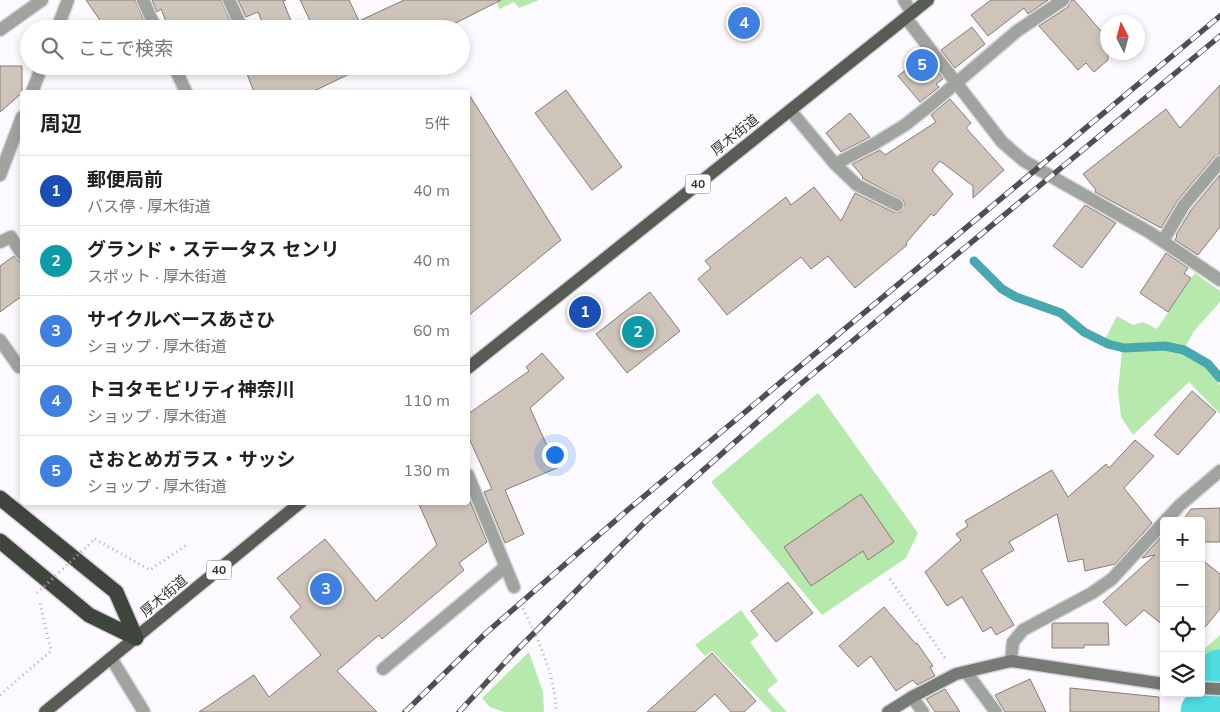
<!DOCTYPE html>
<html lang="ja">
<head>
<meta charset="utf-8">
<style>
	body { margin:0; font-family:"Nunito Sans","Noto Sans JP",sans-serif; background:#f6f6f6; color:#202124 }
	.controls { position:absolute; right:15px; bottom:15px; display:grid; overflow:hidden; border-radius:5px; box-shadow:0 2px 8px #0003 }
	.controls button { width:45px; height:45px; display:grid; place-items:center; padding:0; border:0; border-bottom:1px solid #e0e0e0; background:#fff; color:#202124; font:25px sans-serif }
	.compass { position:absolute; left:1100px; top:15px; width:45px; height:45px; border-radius:50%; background:#fff; box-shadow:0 2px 8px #0003; rotate:354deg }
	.you { position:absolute; left:554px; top:454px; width:18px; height:18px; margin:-12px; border:4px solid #fff; border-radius:50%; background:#1a73e8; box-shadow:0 0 0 8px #1a73e833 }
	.badge { display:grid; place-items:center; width:32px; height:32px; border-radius:50%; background:#5c772a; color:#fff; font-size:16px; font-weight:700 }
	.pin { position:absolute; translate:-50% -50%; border:2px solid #fff; box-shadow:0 1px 5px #0006 }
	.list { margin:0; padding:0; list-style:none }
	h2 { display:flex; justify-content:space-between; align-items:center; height:65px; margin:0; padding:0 20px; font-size:21px }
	h2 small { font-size:16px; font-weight:400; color:#757577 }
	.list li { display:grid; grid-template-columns:32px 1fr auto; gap:15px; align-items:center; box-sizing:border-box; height:70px; padding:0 20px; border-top:1px solid #e0e0e0 }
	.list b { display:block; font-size:19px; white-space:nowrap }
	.list p { margin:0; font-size:16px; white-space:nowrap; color:#757577 }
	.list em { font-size:16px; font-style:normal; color:#757577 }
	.icon { flex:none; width:28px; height:28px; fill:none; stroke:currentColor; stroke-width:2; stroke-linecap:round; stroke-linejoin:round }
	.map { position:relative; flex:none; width:1220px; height:712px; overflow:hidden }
	.search { position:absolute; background:#fff; box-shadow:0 2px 8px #0003; left:20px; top:20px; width:450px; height:55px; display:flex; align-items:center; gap:12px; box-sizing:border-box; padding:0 18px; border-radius:28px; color:#757577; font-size:19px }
	.panel { position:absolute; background:#fff; box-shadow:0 2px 8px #0003; left:20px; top:90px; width:450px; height:415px; border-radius:5px }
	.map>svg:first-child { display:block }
	.green { fill:#b6e9ac }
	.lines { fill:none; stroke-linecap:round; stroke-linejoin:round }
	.stream { stroke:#47a9ae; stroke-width:9 }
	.river { stroke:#4edce0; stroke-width:49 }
	.building { fill:#cec4ba; stroke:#857c73 }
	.lane-casing { stroke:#d9d6db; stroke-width:15 }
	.street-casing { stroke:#d9d6db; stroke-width:15 }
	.secondary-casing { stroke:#d9d6db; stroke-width:15 }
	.primary-casing { stroke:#d9d6db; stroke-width:15 }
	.highway-casing { stroke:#d9d6db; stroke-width:18 }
	.path { stroke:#b2afb4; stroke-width:3; stroke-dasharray:1 4; stroke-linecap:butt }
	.lane { stroke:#a0a49f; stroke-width:12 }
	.street { stroke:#a0a49f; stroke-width:12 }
	.secondary { stroke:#757b74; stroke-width:12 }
	.primary { stroke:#575d55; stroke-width:12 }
	.highway { stroke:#3d453c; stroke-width:15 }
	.rail-casing { stroke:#514e53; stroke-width:5.5 }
	.rail { stroke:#fff; stroke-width:4; stroke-dasharray:11; stroke-linecap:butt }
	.path-bridge { stroke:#b2afb4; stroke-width:3; stroke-dasharray:1 4; stroke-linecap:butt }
	.labels { text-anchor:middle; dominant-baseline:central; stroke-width:4.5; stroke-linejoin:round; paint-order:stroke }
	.shield { fill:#fff; stroke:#727074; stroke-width:1 }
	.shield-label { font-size:12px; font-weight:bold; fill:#363338 }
	.street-label { font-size:14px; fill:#363338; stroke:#fff }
</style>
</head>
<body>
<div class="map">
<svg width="1220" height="712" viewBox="0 0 1220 712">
	<rect width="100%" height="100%" fill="#fdfaff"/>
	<path class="green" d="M496 0H539L519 8 514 2 499 9Z
		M1195 273 1220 291V302L1194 331 1182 353 1207 368 1220 385V414L1189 382 1133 435 1121 417 1118 390 1122 352 1102 345 1117 316 1133 325 1143 322 1157 329Z
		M818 393 918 533 906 558 822 615 711 482Z
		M741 610 759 635 750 642 778 681 767 690 787 712H772L712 651 705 656 695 645Z
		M1220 635V678L1201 676V652Z
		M529 652 543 692 544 712H504L490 707 482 698Z"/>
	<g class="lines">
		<path class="stream" d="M974 261 1002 289 1016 297 1061 313 1084 332 1108 344 1124 348 1165 346 1184 350 1208 364 1220 378"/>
		<path class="river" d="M1205 712 1208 709 1220 674"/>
	</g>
	<path class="building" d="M86 0H135L144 21 132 29H106Z
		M152 0H221L231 23 218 29H169L161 9 157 12Z
		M238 0H286L283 1 291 21 272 29H265L258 12 246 17Z
		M300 0H349L359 21 404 0H501L444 29H314Z
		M991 0H1048L1028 14 1024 8 988 36 971 15Z
		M1071 0H1074L1108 39V60L1094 72 1086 63 1078 70 1039 26 1068 7Z
		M972 27 985 44 955 68 941 50Z
		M922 57 926 62 929 60 943 79 936 84 939 87 920 102 898 76Z
		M0 66H22V93L0 112Z
		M244 66H366L312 92H254Z
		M1220 85V154L1214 157 1178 200 1161 228 1095 192 1096 190 1083 174 1166 109 1180 128Z
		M566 90 622 167 592 190 535 113Z
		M468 93 561 240 468 316Z
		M950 99 971 123 966 128 1004 170 973 198V186L940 161 932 170 953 194 934 216 931 214 906 243 907 245 855 288 828 256 811 269 801 257 727 315 698 279 711 268 705 261 786 197 791 205 814 187 841 221 855 193 893 212H901L905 205 903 200 862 178 863 177 852 164 880 150 885 155 936 122 931 115Z
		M850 113 870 137 841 152 826 133Z
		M1220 175V227L1198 255 1175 240 1177 236 1176 235 1191 210Z
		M1085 205 1116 223 1082 268 1053 246Z
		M1166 253 1188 268 1184 274 1191 278 1168 312 1140 293Z
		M14 256 18 261 22 262V296L0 312V266Z
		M650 292 680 331 627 373 596 334Z
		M542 353 564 378 530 408 557 468 505 490 524 534 505 543 484 492 492 489 468 436V414L529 371 526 367Z
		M1192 391 1216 412 1178 455 1154 435Z
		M1135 440 1154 456 1124 488 1152 523 1115 564 1085 571 1083 559 1068 562 1057 514 1009 542 1014 550 981 570 1014 625 996 635 991 627 983 632 962 597 947 606 925 572 961 540 956 534 968 526 965 521 1052 470 1068 497 1106 464 1109 468Z
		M861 494 894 542 868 560 863 551 811 586 784 547Z
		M468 499H469L487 542 459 563 464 570 382 639 379 635 337 671 377 712H199L254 675 269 697 321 655 290 617 301 607 277 578 325 539 376 601 437 545 418 502H468Z
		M1220 508V542H1201V521H1182L1191 509Z
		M1162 536 1164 538V626L1144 610 1126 626 1103 602 1155 555 1142 558Z
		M1201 559 1220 574V609L1201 632Z
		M788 582 813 613 776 642 751 611Z
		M884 607 916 644 917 643 933 666 930 667 935 676 917 685 913 680 896 691 871 656 858 667 839 646Z
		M1054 623H1108L1109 645H1084V648H1052V624Z
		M712 653 756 701 744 712H731L715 694 695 712H647Z
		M1030 679 1046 712H1005L995 695Z
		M1070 688 1159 697V712H1070Z
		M945 689 960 712H935L926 699Z"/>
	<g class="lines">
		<defs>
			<path id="lane" d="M904 0 912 13
				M790 110 835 164 874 144 905 125 934 102 1017 31 1063 0
				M835 164 857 185 897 205
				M1163 241 1184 205 1220 162
				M0 242 11 237 22 254
				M0 340 19 367
				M468 475 514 587
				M111 658 144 712
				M383 669 505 567
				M966 672 996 712"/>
			<path id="street" d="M143 0 156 29
				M229 0 241 26
				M906 18 1002 142 1024 161 1149 232 1220 280
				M57 29 68 0
				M0 30 42 0
				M174 66 186 92
				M32 92 42 66
				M0 175 22 117
				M1165 521 1180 505 1220 471
				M1011 661 1013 642 1023 630 1092 593 1112 579 1164 522
				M912 697 923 712"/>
			<path id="secondary" d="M1201 688 1220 689
				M888 712 912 697 956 674 1011 661 1164 684"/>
			<path id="primary" d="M468 368 928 0
				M45 712 301 502"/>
			<path id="highway" d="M0 498 116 592 136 638
				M0 541 89 615 136 638"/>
		</defs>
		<use href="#lane" class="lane-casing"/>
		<use href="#street" class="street-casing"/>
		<use href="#secondary" class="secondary-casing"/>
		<use href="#primary" class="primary-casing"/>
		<use href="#highway" class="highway-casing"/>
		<path class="path" d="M95 539 150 570 188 544
			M890 579 945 658
			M521 604C537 638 556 675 556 712
			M0 695 51 651 40 603"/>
		<use href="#lane" class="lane"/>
		<use href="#street" class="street"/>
		<use href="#secondary" class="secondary"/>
		<use href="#primary" class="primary"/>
		<use href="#highway" class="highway"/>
		<defs>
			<path id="rail" d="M405 712 486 633 630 508 1220 16
				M459 712 509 658 646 521 797 387 1220 36"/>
		</defs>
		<use href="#rail" class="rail-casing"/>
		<use href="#rail" class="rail"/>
		<path class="path-bridge" d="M37 593 95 539"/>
	</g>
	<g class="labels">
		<g class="shield">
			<rect x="685.5" y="174.5" width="25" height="19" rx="4"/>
			<rect x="206.5" y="560.5" width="25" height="19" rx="4"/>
		</g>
		<g class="shield-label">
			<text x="698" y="184">40</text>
			<text x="219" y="570">40</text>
		</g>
		<g class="street-label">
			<text transform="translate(735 135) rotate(-39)">厚木街道</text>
			<text transform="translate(164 596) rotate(-40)">厚木街道</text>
		</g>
	</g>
</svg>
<div class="controls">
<button>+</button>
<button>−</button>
<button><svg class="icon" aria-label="locate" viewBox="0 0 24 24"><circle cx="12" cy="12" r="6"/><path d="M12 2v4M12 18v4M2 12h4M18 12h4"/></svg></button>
<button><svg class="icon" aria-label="layers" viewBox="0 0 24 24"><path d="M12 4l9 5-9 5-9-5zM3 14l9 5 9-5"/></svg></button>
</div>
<svg class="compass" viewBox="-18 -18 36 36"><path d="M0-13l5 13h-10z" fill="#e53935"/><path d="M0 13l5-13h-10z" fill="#757577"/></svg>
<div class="you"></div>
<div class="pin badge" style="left:585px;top:312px;background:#1a4fb4">1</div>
<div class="pin badge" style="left:638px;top:332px;background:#0f9aa8">2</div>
<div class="pin badge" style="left:326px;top:589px;background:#3f7fe0">3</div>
<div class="pin badge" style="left:744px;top:23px;background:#3f7fe0">4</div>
<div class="pin badge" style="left:922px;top:65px;background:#3f7fe0">5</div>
<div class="search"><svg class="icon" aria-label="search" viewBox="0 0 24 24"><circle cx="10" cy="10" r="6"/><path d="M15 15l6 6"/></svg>ここで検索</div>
<section class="panel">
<h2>周辺<small>5件</small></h2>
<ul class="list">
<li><span class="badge" style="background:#1a4fb4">1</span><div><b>郵便局前</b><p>バス停 · 厚木街道</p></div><em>40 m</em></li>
<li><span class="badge" style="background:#0f9aa8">2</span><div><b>グランド・ステータス センリ</b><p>スポット · 厚木街道</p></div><em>40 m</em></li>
<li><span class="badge" style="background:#3f7fe0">3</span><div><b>サイクルベースあさひ</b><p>ショップ · 厚木街道</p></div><em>60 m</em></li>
<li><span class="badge" style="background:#3f7fe0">4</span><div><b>トヨタモビリティ神奈川</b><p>ショップ · 厚木街道</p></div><em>110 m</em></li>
<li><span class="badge" style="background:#3f7fe0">5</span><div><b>さおとめガラス・サッシ</b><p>ショップ · 厚木街道</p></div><em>130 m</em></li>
</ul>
</section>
</div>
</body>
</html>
